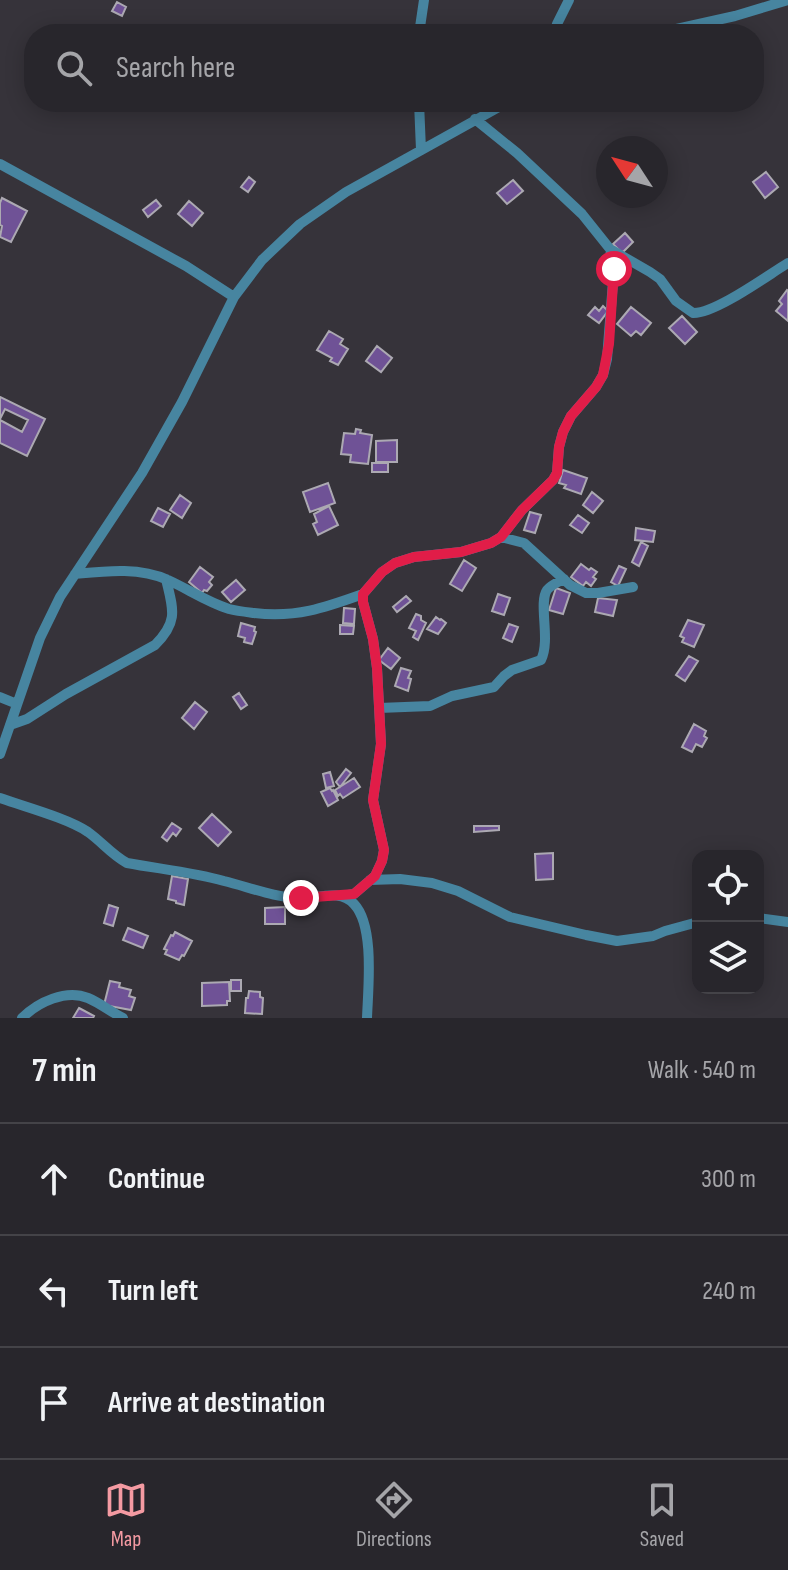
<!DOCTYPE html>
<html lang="en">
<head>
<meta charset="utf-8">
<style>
	body { margin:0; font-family:"Sofia Sans Condensed",sans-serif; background:#302e34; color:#f1f3f6 }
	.controls { position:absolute; right:24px; bottom:24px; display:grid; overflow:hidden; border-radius:16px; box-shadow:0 4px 20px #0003 }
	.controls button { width:72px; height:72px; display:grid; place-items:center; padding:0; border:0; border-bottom:2px solid #444348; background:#28262c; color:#f1f3f6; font:40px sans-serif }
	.compass { position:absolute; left:596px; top:136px; width:72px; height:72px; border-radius:50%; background:#28262c; box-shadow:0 4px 20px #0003; rotate:306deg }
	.stop { position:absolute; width:24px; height:24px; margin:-18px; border:6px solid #e11d48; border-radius:50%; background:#fff }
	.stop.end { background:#e11d48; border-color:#fff; box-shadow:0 2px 8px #0008 }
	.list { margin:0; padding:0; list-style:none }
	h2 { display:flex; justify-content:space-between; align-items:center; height:104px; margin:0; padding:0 32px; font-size:34px }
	h2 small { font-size:26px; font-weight:400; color:#a5a5a9 }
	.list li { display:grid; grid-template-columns:52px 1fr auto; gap:24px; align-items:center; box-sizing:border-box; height:112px; padding:0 32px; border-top:2px solid #444348 }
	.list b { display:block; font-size:30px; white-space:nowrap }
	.list em { font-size:26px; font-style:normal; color:#a5a5a9 }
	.icon { flex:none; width:44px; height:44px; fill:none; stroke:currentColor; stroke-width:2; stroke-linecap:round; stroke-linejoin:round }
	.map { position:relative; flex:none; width:788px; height:1018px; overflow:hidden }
	.search { position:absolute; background:#28262c; box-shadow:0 4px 20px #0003; left:24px; right:24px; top:24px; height:88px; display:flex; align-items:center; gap:20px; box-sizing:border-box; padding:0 28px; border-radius:32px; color:#a5a5a9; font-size:30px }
	.sheet { height:440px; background:#28262c }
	nav { display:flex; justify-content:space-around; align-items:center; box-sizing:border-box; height:112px; border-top:2px solid #444348; background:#28262c; font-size:22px; color:#a5a5a9 }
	nav a { display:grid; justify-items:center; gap:4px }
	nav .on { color:#f49aa2 }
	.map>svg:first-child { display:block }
	.building { fill:#6f5296; stroke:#aca9b2; stroke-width:2 }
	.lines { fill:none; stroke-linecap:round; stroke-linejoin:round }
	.minor { stroke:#4785a0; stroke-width:10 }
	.route { stroke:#e11d48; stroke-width:10 }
</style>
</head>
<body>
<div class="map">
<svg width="788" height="1018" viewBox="0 0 788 1018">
	<rect width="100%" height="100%" fill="#36333a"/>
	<path class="building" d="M117 2 126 7 122 16 112 11Z
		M766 172 778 187 765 198 753 182Z
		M249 177 255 182 248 192 241 187Z
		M513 180 523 191 507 204 497 193Z
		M2 198 27 211 11 242 0 237 2 226 0 225V203Z
		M156 200 161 206 148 217 143 210Z
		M189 201 203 213 192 226 178 214Z
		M625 233 633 242 623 252 620 251 613 244Z
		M787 290 788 291V321L776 311 782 304 779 301Z
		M603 306 608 311 599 323 588 315 595 307 599 311Z
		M631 307 651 323 641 335 636 331 631 336 617 324Z
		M682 316 697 332 685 344 669 328Z
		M329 331 343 339 340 344 348 349 338 365 330 361 332 358 317 350Z
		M377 346 392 358 381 372 366 361Z
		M0 397 45 419 27 456 0 443V420L22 432 28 420 5 409 0 419Z
		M356 429 361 430 360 433 372 435 368 464 350 462 351 455 341 454 344 433 355 434Z
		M397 440V462H376V441Z
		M372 463H388V472H372Z
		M563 470 587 478 581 494 564 488 566 485 559 483Z
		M328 483 335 503 310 512 303 492Z
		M592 492 603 501 593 513 583 505Z
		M180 495 191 503 182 518 170 510Z
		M329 506 338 525 318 535 313 524 317 522 314 514Z
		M158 508 170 514 163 527 151 521Z
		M530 512 541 515 535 533 524 530Z
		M578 515 589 523 582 533 570 525Z
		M636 528 655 531 653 542 635 540Z
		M641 542 648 546 639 566 632 562Z
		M464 560 476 568 462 591 450 584Z
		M581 564 589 570 591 568 597 572 593 577 596 579 591 586 586 582 583 586 571 577Z
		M619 566 626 569 618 586 611 582Z
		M200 567 213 577 209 582 212 585 207 591 204 590 202 593 189 582Z
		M236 580 245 590 231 602 222 592Z
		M556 588 570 593 563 614 549 610Z
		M498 594 510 598 504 615 492 611Z
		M406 596 411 601 397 612 393 607Z
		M598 598 617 600 613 616 595 612Z
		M344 608 355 609 354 624 343 623Z
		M416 614 421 616V620L426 623 418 640 413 637 416 631 409 628Z
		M436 617 440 620 441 619 446 623 438 634 427 629Z
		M688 620 704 625 694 647 682 642 684 638 680 636Z
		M241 623 255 627 254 631 256 632 252 644 244 642 245 638 238 636Z
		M509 624 518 627 512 642 503 638Z
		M340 625 354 626 353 634H340Z
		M388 648 400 658 391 669 379 660Z
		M689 656 698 661 685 681 676 675Z
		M401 668 411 671 408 678 411 679 408 691 395 686Z
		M239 693 247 705 241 709 233 697Z
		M195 702 207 712 194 729 182 718Z
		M694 724 706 731 704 736 707 738 702 747 696 744 692 752 682 747Z
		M346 769 351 773 340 787 336 782Z
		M330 772 334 786 326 788 323 774Z
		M354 778 360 787 343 798 340 794 338 796 335 790Z
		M330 788 332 791 333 790 338 800 328 806 321 792Z
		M212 814 231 832 218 846 199 828Z
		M172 823 181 829 176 836 173 833 167 841 162 837Z
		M474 826H499V830L474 832Z
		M553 853V879L536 880 535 854Z
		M172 876 188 879 184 905 176 903V901L168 899Z
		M109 905 118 908 113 926 104 923Z
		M285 907V924H265V908Z
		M128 928 148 936 143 948 123 940Z
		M175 932 192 941 184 956 182 955 179 960 165 954 167 950 164 949 171 935 173 936Z
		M231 980H241V991H231Z
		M110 981 120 983 119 987 131 990 129 996 135 998 131 1010 104 1005Z
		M229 982 230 1001H227V1005L202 1006V983Z
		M249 991 260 992V997L263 998 262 1014 245 1013 246 998H248Z
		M79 1008 94 1016 93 1018H73Z"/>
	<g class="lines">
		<path class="minor" d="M419 34 424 0
			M554 34 557 24 569 0
			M654 34 735 16 788 0
			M419 102 421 150
			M475 119 517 153 582 214 610 249 650 272 660 279 676 301 693 313C715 314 768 275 788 263
			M0 164 186 266 234 297
			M501 537 524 543 570 585 586 593H598L633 587
			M75 574C106 571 139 567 168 580 188 589 207 602 229 609 237 611 246 612 254 613 296 618 324 608 363 594
			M0 697 17 704
			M379 708 430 706 452 696 494 687 504 676 512 670 541 660C551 640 538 603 547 590 551 585 558 582 564 579
			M10 725 27 719 66 694 155 645C179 621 173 609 166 579
			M0 754 40 638 60 597 142 473 182 402 234 297 262 260 300 224 346 192 508 102
			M0 798C25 807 67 818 88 832 102 842 112 855 127 863 159 869 192 872 224 881 249 887 275 898 302 898 320 898 340 889 354 904 375 926 368 989 367 1018
			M370 880 400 879 432 883 458 891 510 917 586 935 617 941 653 936 665 931 698 922
			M342 896 354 894 375 876 382 861 384 850 373 800 381 744 377 668 373 639 363 602V594L382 572 395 563 414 557 461 552 491 543 501 537 522 510 553 480 557 473 559 447 563 432 571 416 596 387 603 375 607 359 614 269 610 249
			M758 918 788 922
			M22 1018C38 1002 66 989 88 998 100 1003 111 1012 123 1018"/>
	</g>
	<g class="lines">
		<path class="route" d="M301 898 354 894 375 876 382 861 384 850 373 800 381 744 377 668 373 639 363 602V594L382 572 395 563 414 557 461 552 491 543 501 537 522 510 553 480 557 473 559 447 563 432 571 416 596 387 603 375 609 344 614 269"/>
	</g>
</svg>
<div class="controls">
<button><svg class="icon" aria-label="locate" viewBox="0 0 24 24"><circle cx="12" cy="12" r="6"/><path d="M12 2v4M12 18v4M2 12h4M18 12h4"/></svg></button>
<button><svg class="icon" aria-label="layers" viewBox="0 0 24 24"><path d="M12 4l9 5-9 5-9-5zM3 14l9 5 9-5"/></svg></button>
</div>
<svg class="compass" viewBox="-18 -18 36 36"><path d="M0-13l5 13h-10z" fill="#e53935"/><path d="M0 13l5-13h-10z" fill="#a5a5a9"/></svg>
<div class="stop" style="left:614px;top:269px"></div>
<div class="stop end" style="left:301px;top:898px"></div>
<div class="search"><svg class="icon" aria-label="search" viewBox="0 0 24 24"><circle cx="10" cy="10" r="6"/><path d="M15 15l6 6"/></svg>Search here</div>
</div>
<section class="sheet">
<h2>7 min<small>Walk · 540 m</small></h2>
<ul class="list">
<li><svg class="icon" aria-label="ahead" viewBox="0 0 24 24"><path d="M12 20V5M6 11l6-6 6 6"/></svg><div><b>Continue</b></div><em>300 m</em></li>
<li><svg class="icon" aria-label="left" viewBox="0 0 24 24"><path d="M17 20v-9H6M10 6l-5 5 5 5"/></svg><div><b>Turn left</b></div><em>240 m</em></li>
<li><svg class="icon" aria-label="arrive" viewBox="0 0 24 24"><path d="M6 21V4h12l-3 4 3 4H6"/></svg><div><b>Arrive at destination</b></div></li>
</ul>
</section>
<nav>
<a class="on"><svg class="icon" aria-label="map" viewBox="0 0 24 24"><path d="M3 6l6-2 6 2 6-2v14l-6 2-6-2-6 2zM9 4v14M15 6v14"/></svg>Map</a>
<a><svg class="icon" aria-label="directions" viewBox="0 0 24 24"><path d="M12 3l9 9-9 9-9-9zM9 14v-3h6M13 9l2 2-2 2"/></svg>Directions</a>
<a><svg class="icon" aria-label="saved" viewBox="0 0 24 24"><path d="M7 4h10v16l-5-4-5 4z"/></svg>Saved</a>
</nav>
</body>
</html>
